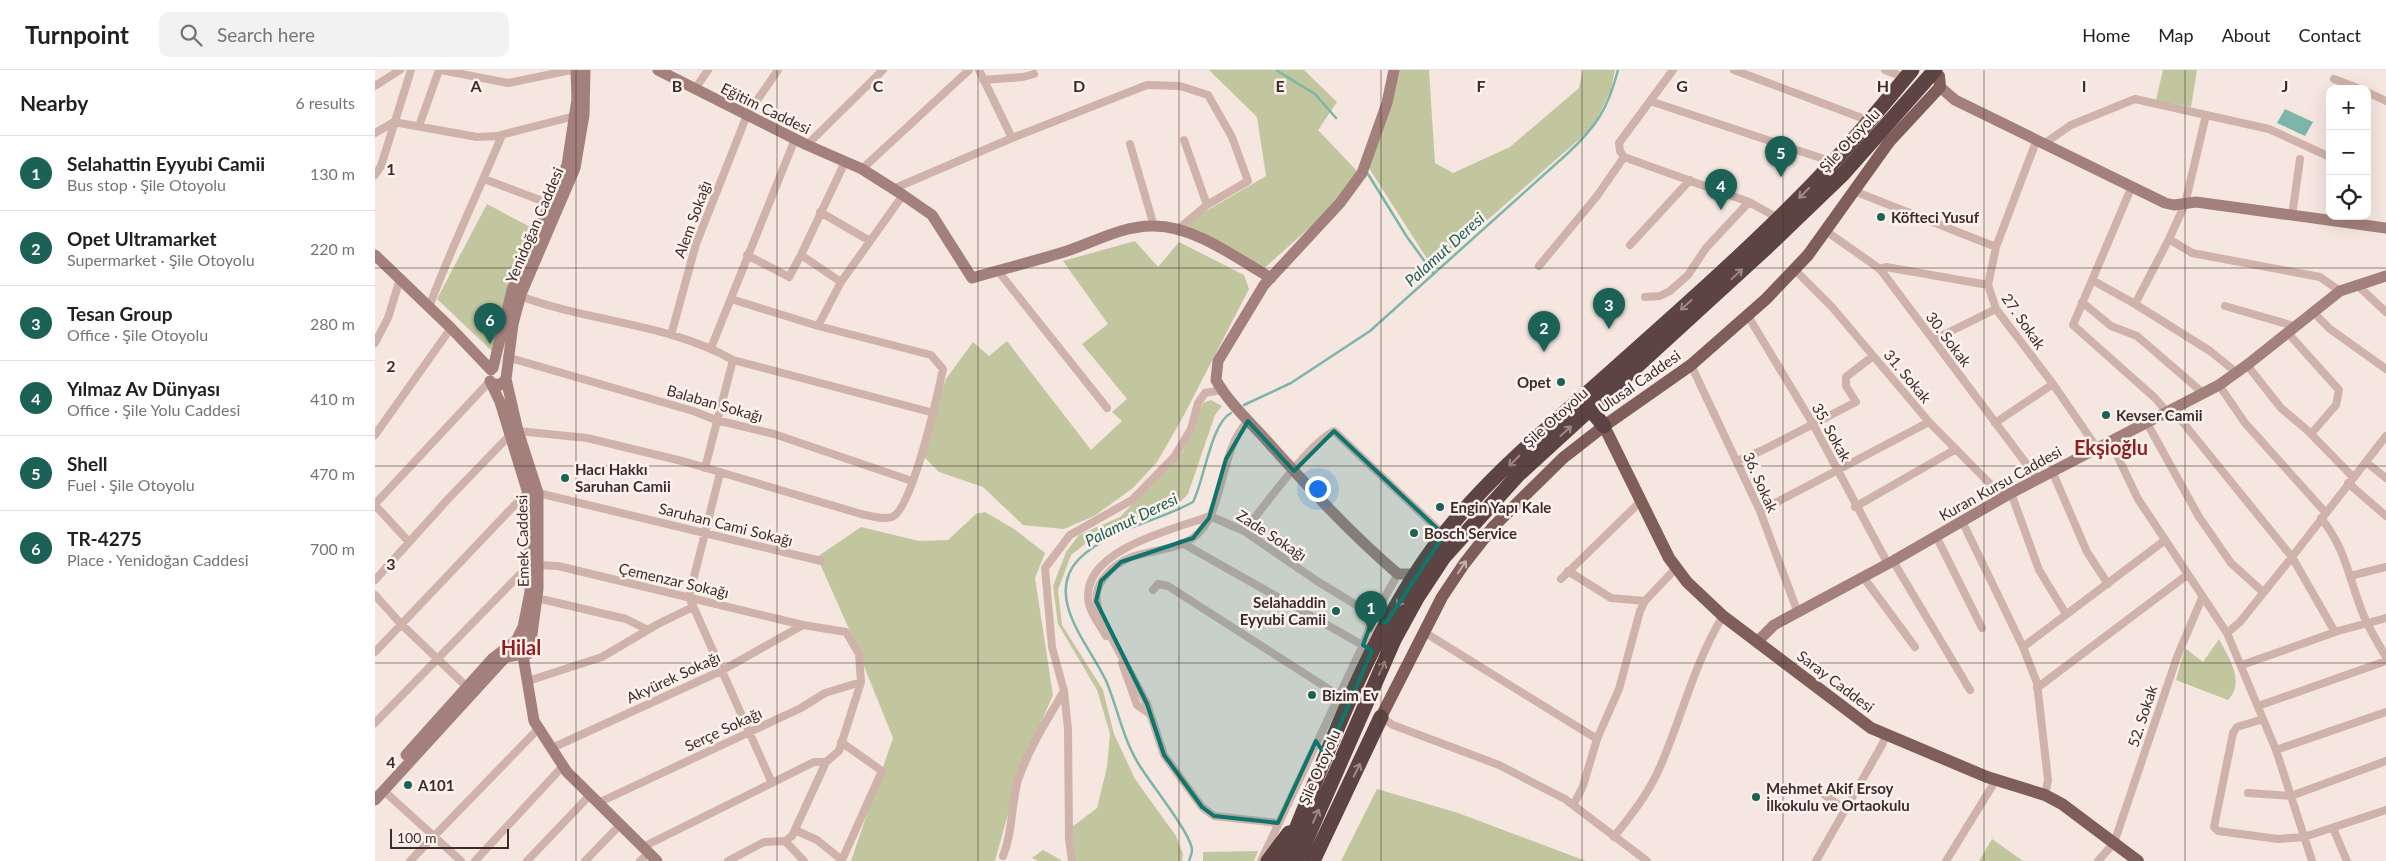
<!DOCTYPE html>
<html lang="en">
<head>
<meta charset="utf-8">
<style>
	body { margin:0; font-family:Lato,sans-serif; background:#f2f2f2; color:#202124 }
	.controls { position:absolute; right:15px; top:15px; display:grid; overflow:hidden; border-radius:10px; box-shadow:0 5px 20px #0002 }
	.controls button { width:45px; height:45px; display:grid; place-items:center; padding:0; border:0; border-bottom:1px solid #e0e0e0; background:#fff; color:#202124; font:25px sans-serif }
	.scale { position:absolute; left:15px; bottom:12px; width:119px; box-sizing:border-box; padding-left:5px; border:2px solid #3c2c2a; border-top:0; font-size:14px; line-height:18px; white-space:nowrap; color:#3c2c2a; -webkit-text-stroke:4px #fcf2ed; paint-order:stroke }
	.you { position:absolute; left:942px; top:418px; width:18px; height:18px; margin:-12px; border:4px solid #fff; border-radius:50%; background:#1a73e8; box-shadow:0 0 0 8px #1a73e833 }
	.badge { display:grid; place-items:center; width:32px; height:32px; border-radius:50%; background:#1c6156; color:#fff; font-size:16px; font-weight:700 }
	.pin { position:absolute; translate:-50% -41px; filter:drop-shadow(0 1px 2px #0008) }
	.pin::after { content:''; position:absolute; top:26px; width:18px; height:15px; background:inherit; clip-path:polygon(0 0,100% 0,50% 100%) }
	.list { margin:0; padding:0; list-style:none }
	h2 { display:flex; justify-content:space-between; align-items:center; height:65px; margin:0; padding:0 20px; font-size:21px }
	h2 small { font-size:16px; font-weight:400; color:#757577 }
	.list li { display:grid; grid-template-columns:32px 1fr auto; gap:15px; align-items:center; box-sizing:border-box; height:75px; padding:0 20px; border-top:1px solid #e0e0e0 }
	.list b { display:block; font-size:19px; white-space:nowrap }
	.list p { margin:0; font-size:16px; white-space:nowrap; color:#757577 }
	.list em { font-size:16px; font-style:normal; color:#757577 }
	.icon { flex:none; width:28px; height:28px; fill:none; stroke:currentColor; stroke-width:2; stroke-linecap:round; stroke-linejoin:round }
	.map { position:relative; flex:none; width:2011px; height:791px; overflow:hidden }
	header { display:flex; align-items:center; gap:30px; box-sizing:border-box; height:70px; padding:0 25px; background:#fff; border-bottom:1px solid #e0e0e0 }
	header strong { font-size:24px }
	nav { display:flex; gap:28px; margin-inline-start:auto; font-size:18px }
	.search { width:350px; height:45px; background:#f2f2f2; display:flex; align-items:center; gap:12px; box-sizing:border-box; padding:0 18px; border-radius:10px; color:#757577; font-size:19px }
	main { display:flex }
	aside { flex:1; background:#fff }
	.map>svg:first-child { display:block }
	.green { fill:#c2c69e }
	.water { fill:#7cb5aa }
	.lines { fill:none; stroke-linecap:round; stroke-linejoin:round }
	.stream { stroke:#7cb5aa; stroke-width:2.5 }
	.street { stroke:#cfb2aa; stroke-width:8 }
	.secondary { stroke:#a3807b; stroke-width:11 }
	.primary { stroke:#7f5e5a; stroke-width:12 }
	.highway { stroke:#5d4341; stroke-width:15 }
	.oneway { stroke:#9d8986 }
	.oneway2 { stroke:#c4afab }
	.marked { fill:#0f766e; fill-opacity:0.2; stroke:#0f766e; stroke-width:4; stroke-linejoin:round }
	.grid { fill:none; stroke:#3c2c2a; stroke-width:1; stroke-opacity:0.55 }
	.poi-dot { fill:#1c6156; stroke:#fcf2ed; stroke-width:2 }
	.labels { text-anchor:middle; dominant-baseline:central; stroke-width:5; stroke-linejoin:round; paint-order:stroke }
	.street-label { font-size:15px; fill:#3c2c2a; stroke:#fcf2ed }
	.poi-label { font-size:15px; font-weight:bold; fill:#3c2c2a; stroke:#fcf2ed; text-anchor:start }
	.water-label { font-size:16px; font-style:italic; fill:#1c6156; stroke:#fcf2ed }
	.district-label { font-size:20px; font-weight:bold; fill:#921d1c; stroke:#fcf2ed }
	.grid-label { font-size:16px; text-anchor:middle; font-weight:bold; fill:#3c2c2a; stroke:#fcf2ed; stroke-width:5; stroke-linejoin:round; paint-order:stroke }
</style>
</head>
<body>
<header>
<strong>Turnpoint</strong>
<div class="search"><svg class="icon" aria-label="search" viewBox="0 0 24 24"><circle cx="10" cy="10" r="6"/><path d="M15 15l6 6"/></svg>Search here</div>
<nav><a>Home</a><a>Map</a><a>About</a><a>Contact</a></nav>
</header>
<main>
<aside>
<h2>Nearby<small>6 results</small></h2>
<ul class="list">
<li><span class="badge">1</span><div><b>Selahattin Eyyubi Camii</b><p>Bus stop · Şile Otoyolu</p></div><em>130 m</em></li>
<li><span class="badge">2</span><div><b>Opet Ultramarket</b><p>Supermarket · Şile Otoyolu</p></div><em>220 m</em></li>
<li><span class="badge">3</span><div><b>Tesan Group</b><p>Office · Şile Otoyolu</p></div><em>280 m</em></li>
<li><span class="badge">4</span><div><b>Yılmaz Av Dünyası</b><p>Office · Şile Yolu Caddesi</p></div><em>410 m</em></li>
<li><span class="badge">5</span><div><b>Shell</b><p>Fuel · Şile Otoyolu</p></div><em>470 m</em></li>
<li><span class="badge">6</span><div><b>TR-4275</b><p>Place · Yenidoğan Caddesi</p></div><em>700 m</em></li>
</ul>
</aside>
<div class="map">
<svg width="2011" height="791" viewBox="0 0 2011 791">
	<rect width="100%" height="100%" fill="#f5e6e0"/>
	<path class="green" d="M834 0H929L962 32 943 60 982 101 970 126 886 201 809 154 891 106 882 47Z
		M1017 0H1054L1060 93 1078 103 1135 77 1204 18 1208 0H1240L1236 20 1218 57 1058 198 992 95Z
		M1788 0H1822L1816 37 1781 30Z
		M112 134 157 158 119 283 62 229Z
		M760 171 783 197 804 172 869 205 874 219 808 347 782 392 758 418 719 446 689 459 648 455 608 417 564 402 544 382 571 309 598 272 614 286 632 271 716 380 747 351 737 342 752 329 707 274 733 254 688 191Z
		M836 330 847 336 840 345 813 424 803 434 730 459 696 485 683 520 687 555 728 620 739 664 760 709 801 766 808 784 807 791H699L697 757 722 738 732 697 735 664 722 620 683 554 678 516 691 482 704 465 745 447 808 381 828 333Z
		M610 442 639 459 670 483 660 508 678 625 645 701 620 791H476L518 668 474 559 442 487 486 457 544 471 573 470 601 444Z
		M1844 569C1853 587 1871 611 1853 630L1801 610 1810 578 1828 592Z
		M1002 719 1083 743 1211 791H966Z
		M1617 769 1648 791H1604Z
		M668 780 686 790 687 791H663L657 788Z
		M883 781 879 791H828V782Z"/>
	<path class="water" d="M1910 39 1938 52 1930 66 1902 53Z"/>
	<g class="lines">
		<path class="stream" d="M901 0 940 24 961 48
			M993 104 1032 167 1059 204
			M869 335 916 313 995 261 1192 84C1221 57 1233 39 1243 0
			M814 791C815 788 817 783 817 780 816 763 774 712 763 693 748 668 743 640 732 613 717 578 667 527 704 489 734 459 782 452 818 432 829 411 836 353 856 343"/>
		<path class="street" d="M66 0 133 13 196 0
			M604 0 637 68
			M1359 0 1495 51
			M1510 0 1531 8
			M1959 9 1985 19
			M608 10 648 7 659 4
			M0 16 25 0
			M320 19 333 0
			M1992 22 2011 31
			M1275 31 1458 92
			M1831 45 1894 59 1955 87
			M44 56 64 0
			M0 63 19 52 102 67 122 66 200 46
			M1662 69 1621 177 1613 215 1621 239 1678 314 1722 378
			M809 70 832 135
			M1670 73 1696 55 1760 29 1831 45 1810 134 1794 169 1817 183 1945 207 1965 221
			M755 74 779 156
			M432 75 508 0
			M1249 87 1374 132 1403 148
			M1249 87 1245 81 1244 73 1298 0
			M487 99 594 0
			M0 105 6 96 36 0
			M109 109 178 135
			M1757 116 1698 255 1780 328 1792 342
			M518 119 637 68 772 15 805 16 833 25 857 67 873 111 832 135 802 160
			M1479 121 1621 177
			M445 142 495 171
			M1917 146 1925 89
			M1451 161 1505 199 1662 408
			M1794 169 1760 234 1835 281 1861 302
			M1255 175 1315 110
			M372 185 414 207 426 185
			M1164 196 1222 126 1249 87
			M1504 199 1511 197 1613 215
			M1420 200 1457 237 1554 352 1628 427
			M623 201 732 338
			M1717 210 1760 234
			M466 212 426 185 470 92
			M1981 214 2011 242
			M145 226C214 252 293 253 358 290L330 398
			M1270 227 1285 226 1295 221 1313 205 1331 178 1374 132
			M1707 232 1736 256 1762 266 1828 323
			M1850 236 1919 256
			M54 237C76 178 103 123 127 65
			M1938 242 1955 259 2011 299
			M1373 246 1438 354 1513 494
			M443 256 466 212 528 125
			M1912 262 1964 320 1961 335 1936 364
			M296 265 321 174 372 45 403 0
			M1558 270 1621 239
			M0 273 13 248 25 209
			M336 278 420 69
			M132 287 318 341 341 350 399 364 537 411
			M358 290 559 343
			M1316 295 1385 441 1423 543
			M1872 295 1906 338 1932 360 1978 407
			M1844 315 1870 353 1950 442
			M1797 339 1917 487 1960 562
			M873 351C843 382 850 444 819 467 792 487 757 475 732 504 719 518 720 529 725 546L772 634 789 685 827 737 839 746 903 753
			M1620 353 1678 314
			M1772 353 1824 447 1856 493 1888 522
			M143 361 212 368 311 392 486 444C495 446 508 450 517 447 537 440 563 323 568 299L556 285 443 256 356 229
			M0 365 76 258
			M1735 371 1763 429 1852 563
			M1362 391 1388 380 1481 332 1471 316V307L1498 286
			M1991 392 2011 408
			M1677 401 1712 482 1733 514
			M345 403 314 527 397 713
			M1973 413 2011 446
			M163 423 446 491
			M1636 423 1664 500 1691 544
			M0 434 115 311
			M0 435 34 472
			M1480 437 1581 379
			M1385 441 1554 352
			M1946 448C1970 478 1973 504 1986 539 1992 556 2002 571 2011 587
			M1587 451 1648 577 1662 613 1673 710 1670 725
			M869 461C890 436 932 375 959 361L1069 465
			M1561 466 1607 558
			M807 473 991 577
			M1518 491 1595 620
			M163 495 183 496 428 555 471 562 484 584 486 612 464 681 451 692 417 766 410 771 389 772 353 791
			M1193 501 1236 528 1270 531
			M1975 506 2011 497
			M1489 508 1540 577
			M1186 509 1266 431
			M0 510 74 428 135 365
			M778 520 783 514 793 516 963 625
			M0 525 26 554 92 617
			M162 528 251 549 273 560
			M1049 562 1222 669
			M731 566C725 555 713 540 713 527 711 479 799 459 835 446L869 461 942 511 1011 553
			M1648 577 1789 471
			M0 582 153 421
			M747 593 762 635 775 644
			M1867 595 1963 561 2011 548
			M153 611 227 587 283 554 318 537
			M1662 618 1812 505
			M1883 636 2011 591
			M1006 647 1018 655 1124 695 1190 729 1272 791
			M1888 649 1862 657 1858 663 1839 757 1843 761 1903 769 1929 767 2011 740
			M0 653 155 494
			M177 678 346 601 428 555
			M1901 680 2011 642
			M1441 719 1471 740
			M9 721 86 791
			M1873 723 1916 726 2011 691
			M223 733 426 638 450 623 486 612
			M1199 734 1208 716 1222 669 1244 619 1265 541 1270 531 1301 498
			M1958 758 1972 791
			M420 760 442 770 467 790 507 701 466 672
			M1239 767C1256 745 1274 723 1285 697 1307 647 1319 593 1348 546
			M410 771 429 791
			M268 777 439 692H451
			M628 786C638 762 636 735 643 710 654 678 672 650 689 621
			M35 791 164 658
			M100 791 188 696
			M152 791 215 725
			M210 791 245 755
			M265 791 274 783
			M697 791 694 769 693 659 689 621 677 577 670 498 695 465 757 430 799 387 816 359 823 333 830 323 847 320
			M886 791 988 575 999 546 1023 504
			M1441 791 1507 675 1511 665
			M1571 791 1621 710
			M1723 791 1739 773 1802 587 1827 528
			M1937 791 1901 680 1852 563 1865 552 1917 487 2011 366"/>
		<path class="secondary" d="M283 0 432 75 487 99 528 125 557 145 597 208C628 199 660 191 692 181 719 172 750 155 779 156 820 156 861 188 896 208
			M1019 0 1012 33 987 103 965 133 889 215 843 291 841 310C854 333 874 351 892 371 933 417 976 464 1023 504H1041
			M1565 17 1580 30 1790 133 1799 135 1821 132 2011 158
			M0 185 76 258 116 300
			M118 298 137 220 192 95 202 29 201 0
			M131 309 143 361 163 423V519L155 579 153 584 146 586 138 579 140 571 145 568 151 569 156 577
			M115 311 125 332 155 430V522L148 557 142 569
			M117 313 125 315 131 309 138 254 146 224 200 98 209 45 210 0
			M1382 572 1399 555 1518 491 1636 423 1844 315 1872 295 1965 221 2011 206
			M148 586 159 651 192 702 282 791
			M31 685 118 588 140 571
			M0 730 126 592 131 587 143 585"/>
		<path class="primary" d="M1229 356 1294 488 1312 512 1348 546 1496 658 1612 707 1670 725 1687 734 1763 791
			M1006 647 1067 527 1089 494 1118 457 1188 388 1229 356 1316 295 1391 229 1433 185 1514 72 1565 17 1564 6"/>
		<path class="highway" d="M1215 339 1229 356
			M893 791 914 763
			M908 791C952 686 990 573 1057 480 1107 410 1183 350 1247 292 1310 236 1373 180 1432 120 1469 82 1503 41 1537 0
			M922 791 1019 570 1042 528 1069 487 1143 405 1390 179 1468 104 1560 0
			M938 791 1006 647"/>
	</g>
	<defs><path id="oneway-shaft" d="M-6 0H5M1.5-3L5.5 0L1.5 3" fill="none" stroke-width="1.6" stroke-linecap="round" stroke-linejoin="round" transform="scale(1.25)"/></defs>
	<g class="oneway">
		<use href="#oneway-shaft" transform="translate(1429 123) rotate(135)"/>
		<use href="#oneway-shaft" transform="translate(1362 204) rotate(-43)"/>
		<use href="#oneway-shaft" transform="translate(1311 235) rotate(138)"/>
		<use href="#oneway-shaft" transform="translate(1191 361) rotate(-42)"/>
		<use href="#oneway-shaft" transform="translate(1139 391) rotate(135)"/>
		<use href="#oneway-shaft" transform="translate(1026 530) rotate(122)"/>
		<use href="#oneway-shaft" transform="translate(1007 598) rotate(-66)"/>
		<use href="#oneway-shaft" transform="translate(982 700) rotate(-64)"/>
		<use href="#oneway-shaft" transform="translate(941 746) rotate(-66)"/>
	</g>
	<use class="oneway2" href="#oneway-shaft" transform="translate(1087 497) rotate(-56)"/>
	<path class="marked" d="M873 351 919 401 959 361 1069 465 1011 553 999 546 988 575 997 581 951 687 941 671 903 753 839 746 827 737 789 685 772 634 721 531 726 511 746 492 818 468 834 448 851 389Z"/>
	<path class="grid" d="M201 0V791M402 0V791M603 0V791M804 0V791M1006 0V791M1207 0V791M1408 0V791M1609 0V791M1810 0V791M0 198H2011M0 396H2011M0 593H2011"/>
	<g class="poi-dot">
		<circle cx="1506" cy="147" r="5"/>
		<circle cx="1186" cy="312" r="5"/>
		<circle cx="1731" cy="345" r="5"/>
		<circle cx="190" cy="408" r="5"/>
		<circle cx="1065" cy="437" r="5"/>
		<circle cx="1039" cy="463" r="5"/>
		<circle cx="961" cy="541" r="5"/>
		<circle cx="937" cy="625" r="5"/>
		<circle cx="33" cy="715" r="5"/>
		<circle cx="1381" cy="727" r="5"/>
	</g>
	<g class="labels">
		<g class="street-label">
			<text transform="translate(391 38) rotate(26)">Eğitim Caddesi</text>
			<text transform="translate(1474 70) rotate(-47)">Şile Otoyolu</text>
			<text transform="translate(317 149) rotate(-70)">Alem Sokağı</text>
			<text transform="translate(159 155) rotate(-67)">Yenidoğan Caddesi</text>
			<text transform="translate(1649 251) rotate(55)">27. Sokak</text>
			<text transform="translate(1574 269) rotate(53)">30. Sokak</text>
			<text transform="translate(1533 306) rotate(50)">31. Sokak</text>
			<text transform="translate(1264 311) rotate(-35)">Ulusal Caddesi</text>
			<text transform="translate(340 333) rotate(16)">Balaban Sokağı</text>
			<text transform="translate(1180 347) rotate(-42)">Şile Otoyolu</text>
			<text transform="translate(1457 362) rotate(61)">35. Sokak</text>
			<text transform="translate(1386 412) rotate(66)">36. Sokak</text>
			<text transform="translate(1625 413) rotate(-29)">Kuran Kursu Caddesi</text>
			<text transform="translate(351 454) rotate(14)">Saruhan Cami Sokağı</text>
			<text transform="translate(897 465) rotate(33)">Zade Sokağı</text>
			<text transform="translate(147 471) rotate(-91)">Emek Caddesi</text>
			<text transform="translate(299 510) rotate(13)">Çemenzar Sokağı</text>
			<text transform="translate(298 607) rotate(-25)">Akyürek Sokağı</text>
			<text transform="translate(1461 611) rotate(37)">Saray Caddesi</text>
			<text transform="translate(1767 646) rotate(-72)">52. Sokak</text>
			<text transform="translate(348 659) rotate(-25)">Serçe Sokağı</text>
			<text transform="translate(944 697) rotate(-66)">Şile Otoyolu</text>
		</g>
		<g class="poi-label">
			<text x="1516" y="147">Köfteci Yusuf</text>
			<text x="1176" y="312" text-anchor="end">Opet</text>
			<text x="1741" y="345">Kevser Camii</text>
			<text x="200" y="399">Hacı Hakkı<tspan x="200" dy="17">Saruhan Camii</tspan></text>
			<text x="1075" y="437">Engin Yapı Kale</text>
			<text x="1049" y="463">Bosch Service</text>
			<text x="951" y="532" text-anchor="end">Selahaddin<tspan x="951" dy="17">Eyyubi Camii</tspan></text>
			<text x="947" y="625">Bizim Ev</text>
			<text x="43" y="715">A101</text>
			<text x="1391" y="718">Mehmet Akif Ersoy<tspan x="1391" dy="17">İlkokulu ve Ortaokulu</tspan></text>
		</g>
		<g class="water-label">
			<text transform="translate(1069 179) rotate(-42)">Palamut Deresi</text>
			<text transform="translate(756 449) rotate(-26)">Palamut Deresi</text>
		</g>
		<g class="district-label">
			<text x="1736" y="377">Ekşioğlu</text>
			<text x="146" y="577">Hilal</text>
		</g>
	</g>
	<g class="grid-label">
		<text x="101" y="22">A</text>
		<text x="302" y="22">B</text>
		<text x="503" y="22">C</text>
		<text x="704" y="22">D</text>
		<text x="905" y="22">E</text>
		<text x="1106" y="22">F</text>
		<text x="1307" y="22">G</text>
		<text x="1508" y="22">H</text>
		<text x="1709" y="22">I</text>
		<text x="1910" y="22">J</text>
		<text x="16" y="105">1</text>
		<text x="16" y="302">2</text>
		<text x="16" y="500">3</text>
		<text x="16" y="698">4</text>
	</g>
</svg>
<div class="controls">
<button>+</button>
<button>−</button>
<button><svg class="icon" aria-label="locate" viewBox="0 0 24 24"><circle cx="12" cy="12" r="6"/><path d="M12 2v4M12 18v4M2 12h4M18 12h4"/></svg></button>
</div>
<div class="scale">100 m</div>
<div class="you"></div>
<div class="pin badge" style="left:996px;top:562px">1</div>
<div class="pin badge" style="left:1169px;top:282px">2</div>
<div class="pin badge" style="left:1234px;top:259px">3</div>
<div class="pin badge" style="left:1346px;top:140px">4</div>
<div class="pin badge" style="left:1406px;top:107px">5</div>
<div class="pin badge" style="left:115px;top:274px">6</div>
</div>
</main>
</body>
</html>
